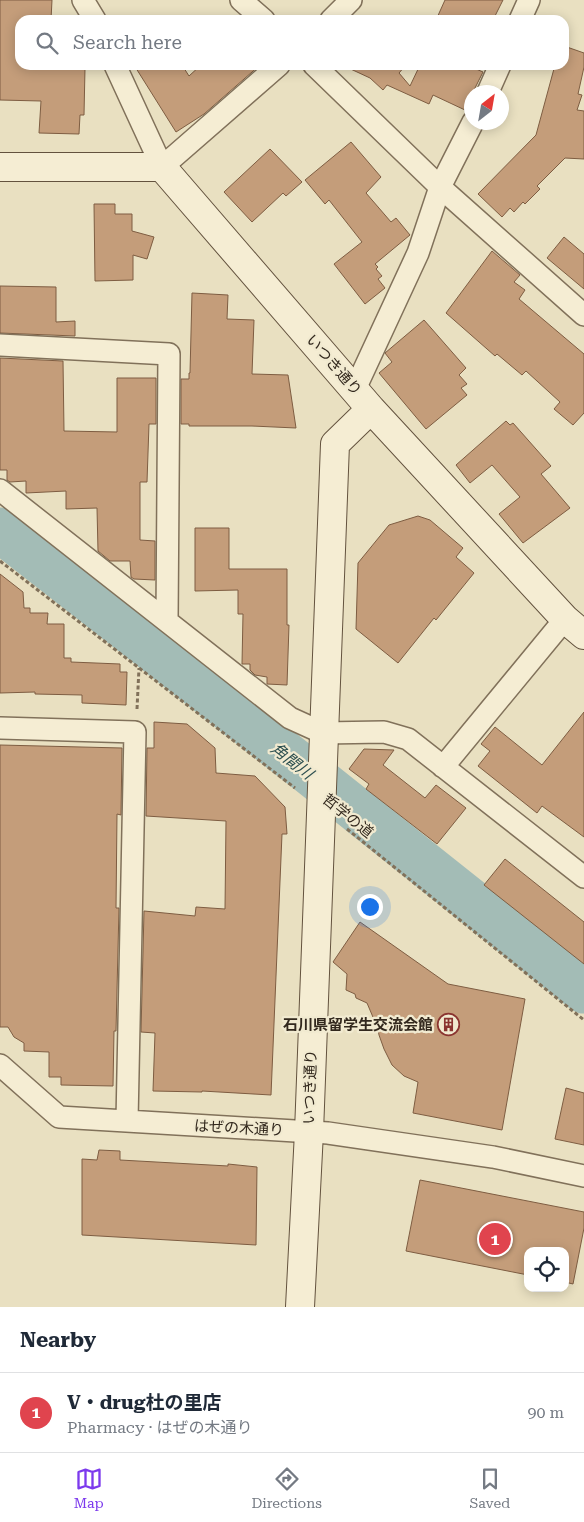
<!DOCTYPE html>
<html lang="en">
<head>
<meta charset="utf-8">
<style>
	body { margin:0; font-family:"Roboto Serif","Noto Sans JP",serif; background:#f2f2f3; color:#1f2937 }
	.controls { position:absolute; right:15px; bottom:15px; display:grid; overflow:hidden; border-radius:10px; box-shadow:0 2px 12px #0003 }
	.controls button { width:45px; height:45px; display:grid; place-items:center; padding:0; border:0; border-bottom:1px solid #e0e1e3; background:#fff; color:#1f2937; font:25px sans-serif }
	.compass { position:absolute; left:464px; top:85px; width:45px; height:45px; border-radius:50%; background:#fff; box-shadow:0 2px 12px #0003; rotate:31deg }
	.you { position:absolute; left:369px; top:906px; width:18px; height:18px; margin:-12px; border:4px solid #fff; border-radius:50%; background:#1a73e8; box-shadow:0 0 0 8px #1a73e833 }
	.badge { display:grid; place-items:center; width:32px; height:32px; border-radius:50%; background:#7c3aed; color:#fff; font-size:16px; font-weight:700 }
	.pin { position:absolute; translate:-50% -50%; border:2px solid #fff; box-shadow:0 1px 5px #0006 }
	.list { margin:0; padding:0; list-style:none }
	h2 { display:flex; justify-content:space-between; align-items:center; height:65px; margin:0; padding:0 20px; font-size:21px }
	h2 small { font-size:16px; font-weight:400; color:#747a83 }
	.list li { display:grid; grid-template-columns:32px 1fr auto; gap:15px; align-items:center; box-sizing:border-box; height:80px; padding:0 20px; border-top:1px solid #e0e1e3 }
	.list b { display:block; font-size:19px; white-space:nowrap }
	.list p { margin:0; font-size:16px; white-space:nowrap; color:#747a83 }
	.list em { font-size:16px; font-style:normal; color:#747a83 }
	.icon { flex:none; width:28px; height:28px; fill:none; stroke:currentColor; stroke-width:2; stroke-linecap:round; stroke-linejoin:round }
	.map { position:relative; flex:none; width:584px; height:1307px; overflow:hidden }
	.search { position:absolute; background:#fff; box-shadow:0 2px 12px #0003; left:15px; right:15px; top:15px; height:55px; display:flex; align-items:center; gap:12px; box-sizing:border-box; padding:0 18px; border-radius:15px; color:#747a83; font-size:19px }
	.sheet { height:145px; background:#fff }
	nav { display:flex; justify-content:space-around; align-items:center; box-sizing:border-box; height:70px; border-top:1px solid #e0e1e3; background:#fff; font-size:14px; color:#747a83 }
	nav a { display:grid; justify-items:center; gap:2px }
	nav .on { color:#7c3aed }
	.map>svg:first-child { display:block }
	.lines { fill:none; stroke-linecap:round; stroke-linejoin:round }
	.river { stroke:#a3bcb6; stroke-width:45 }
	.building { fill:#c49d7a; stroke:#7e5d42 }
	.street-casing { stroke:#81715a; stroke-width:24 }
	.secondary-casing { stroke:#63523e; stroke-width:30 }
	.path { stroke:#81715a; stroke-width:3; stroke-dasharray:4 2.5; stroke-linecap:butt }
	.street { stroke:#f5edd3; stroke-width:21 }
	.secondary { stroke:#f5edd3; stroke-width:28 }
	.labels { text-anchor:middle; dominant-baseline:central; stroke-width:4.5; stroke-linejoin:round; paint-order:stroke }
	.street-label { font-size:15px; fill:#32281d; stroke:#f1ead0 }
	.poi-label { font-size:15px; font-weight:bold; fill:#32281d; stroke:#f1ead0; text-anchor:end }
	.water-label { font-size:16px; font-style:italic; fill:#2e5050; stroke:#f1ead0 }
</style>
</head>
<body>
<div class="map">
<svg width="584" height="1307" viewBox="0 0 584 1307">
	<rect width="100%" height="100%" fill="#e9e0c1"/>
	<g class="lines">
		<path class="river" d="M0 530 300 765 584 991"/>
	</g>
	<path class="building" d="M0 0H52L51 20H20V65H76V68H85L84 115H80L79 134 39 133 41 101 0 100Z
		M445 0H503L493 20H436Z
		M564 46 584 53V67L578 94 582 95 577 110 584 111V159L565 158 537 186 540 189 525 204 523 202 514 212 510 208 502 217 478 194 536 135 555 65H564Z
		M134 65H182L189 76 201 65H260L204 114 176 132Z
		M342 65H406L399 73 410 86 420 65H467L483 72 473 92H472V97L465 110 433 95 429 104 387 85 383 90 370 78Z
		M351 142 381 177 366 193 391 222 396 218 410 235 375 264 378 267 376 269 382 276 378 279 385 288 365 304 334 264 362 242 329 200 325 204 305 180Z
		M270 149 302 182 286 196 283 193 252 222 224 192Z
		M94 204H115V214H132V231L154 237 147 259 133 255V280L95 281Z
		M564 237 584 254V289L547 258Z
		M492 251 520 275 514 282 525 290 519 299 584 354V413L573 425 554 409 560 402 526 371 522 375 497 354 495 356 446 313Z
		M0 286 56 287V322L75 321V336L0 333Z
		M192 293 228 295 227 319 254 320 252 374 288 375 296 428 252 426H189V424H181V379H189V373H190Z
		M424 320 466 368 459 375 467 384 461 388 467 395 426 429 379 373 392 362 385 353Z
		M0 358 63 361 64 431 117 432V378H156V424H149L147 482H140V540L155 541V580L134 579 131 577 130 561H110L98 551 97 508 66 509V491L26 493V481L10 482 7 480V470H0Z
		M506 421 510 425 513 423 551 466 541 474 570 508 523 543 499 514 520 497 492 465 470 483 456 465Z
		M418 516 430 520 463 548 456 557 474 573 436 620 434 618 398 663 356 629 358 563 389 525Z
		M195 528H229V569H287V625H289L287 685 267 684V677L255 675 250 670V664H242L243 614H238V590L195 591Z
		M0 574 23 592 24 608H30V613H48L47 624H64V658H71V662L120 664V672H127L126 705 82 703V695L35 694V692L0 693Z
		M584 712V837L542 806 537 813 478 766 490 751 481 744 495 727 542 765Z
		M154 722 187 724 215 748 216 773 255 776 285 807 287 834H282L271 1095 202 1091V1092L153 1091 155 1033 141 1032 144 911 195 916 196 907 225 909 226 821 146 816 147 748H154Z
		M0 745 122 748 121 815 117 814 116 908H119L116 1031H114L113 1086 61 1085V1077H49V1052L24 1051V1043L14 1037 8 1027H0Z
		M364 749 394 750 383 765 425 798 436 785 466 808 437 844 366 789 369 784 349 769Z
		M505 859 584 922V964L484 885Z
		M360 922 448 984 525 999 502 1130 413 1113 418 1082 404 1076 392 1065 384 1049 379 1035 378 1029 367 1003 356 998 355 994 346 990 347 974 333 962Z
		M566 1088 584 1093V1145L555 1139Z
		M99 1150 120 1151V1160L228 1166V1164L257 1167 256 1245 82 1235V1159L97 1160Z
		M420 1180 584 1212V1228L573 1284 565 1282V1251H528V1275L406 1251Z"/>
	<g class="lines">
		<defs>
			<path id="street" d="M83 0 95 20
				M241 0 264 20
				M331 20 351 0
				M520 20 529 0
				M115 65 162 167 279 65
				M314 65 440 187 584 315
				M488 92 500 65
				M0 345 169 354 167 620
				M355 389 418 253 440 187 473 122
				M0 490 290 718 323 733 384 732 408 739 584 877
				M0 728 135 732 127 1121
				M443 767 565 619
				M0 1065 59 1117 328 1133 493 1157 584 1176"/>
			<path id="secondary" d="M0 167H162L371 409 335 444 309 1132 300 1307
				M371 409 565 619 584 635"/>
		</defs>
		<use href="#street" class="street-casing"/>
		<use href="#secondary" class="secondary-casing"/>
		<path class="path" d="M0 561 295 788
			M137 709 139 668
			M347 829 584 1020"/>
		<use href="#street" class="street"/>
		<use href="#secondary" class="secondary"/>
	</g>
	<defs>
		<symbol id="building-ring" viewBox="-11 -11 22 22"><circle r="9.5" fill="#f1ead0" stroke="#8a3430" stroke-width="1.5"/><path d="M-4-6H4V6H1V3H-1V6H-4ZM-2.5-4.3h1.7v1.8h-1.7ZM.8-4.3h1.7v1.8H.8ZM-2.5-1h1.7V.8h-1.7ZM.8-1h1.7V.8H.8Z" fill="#8a3430"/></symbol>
	</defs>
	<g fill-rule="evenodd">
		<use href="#building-ring" x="436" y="1012" width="25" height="25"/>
	</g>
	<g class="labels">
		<g class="street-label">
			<text transform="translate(334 365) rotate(49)">いつき通り</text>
			<text transform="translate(348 816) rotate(39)">哲学の道</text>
			<text transform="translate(310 1087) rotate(-88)">いつき通り</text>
			<text transform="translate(239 1128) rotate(3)">はぜの木通り</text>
		</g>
		<g class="poi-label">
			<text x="433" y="1025">石川県留学生交流会館</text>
		</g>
		<g class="water-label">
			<text transform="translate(292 761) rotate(38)">角間川</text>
		</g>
	</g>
</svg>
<div class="controls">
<button><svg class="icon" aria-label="locate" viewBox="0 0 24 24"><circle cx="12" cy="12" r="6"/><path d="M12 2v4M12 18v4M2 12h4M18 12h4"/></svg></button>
</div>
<svg class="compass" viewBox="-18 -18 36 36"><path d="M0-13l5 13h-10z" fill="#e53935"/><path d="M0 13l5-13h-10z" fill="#747a83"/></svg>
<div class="you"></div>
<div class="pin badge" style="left:495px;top:1239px;background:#e0444e">1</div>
<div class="search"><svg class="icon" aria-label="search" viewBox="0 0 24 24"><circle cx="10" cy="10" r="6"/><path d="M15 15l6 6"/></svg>Search here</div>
</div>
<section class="sheet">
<h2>Nearby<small></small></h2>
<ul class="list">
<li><span class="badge" style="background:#e0444e">1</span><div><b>V・drug杜の里店</b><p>Pharmacy · はぜの木通り</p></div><em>90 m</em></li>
</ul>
</section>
<nav>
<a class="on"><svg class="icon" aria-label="map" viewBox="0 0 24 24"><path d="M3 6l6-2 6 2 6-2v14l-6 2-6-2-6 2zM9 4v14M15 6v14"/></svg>Map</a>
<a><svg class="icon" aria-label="directions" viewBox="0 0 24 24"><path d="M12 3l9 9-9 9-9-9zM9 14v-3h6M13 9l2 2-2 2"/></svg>Directions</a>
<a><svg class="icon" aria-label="saved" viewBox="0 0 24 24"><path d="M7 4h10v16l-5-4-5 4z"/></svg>Saved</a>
</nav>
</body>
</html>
